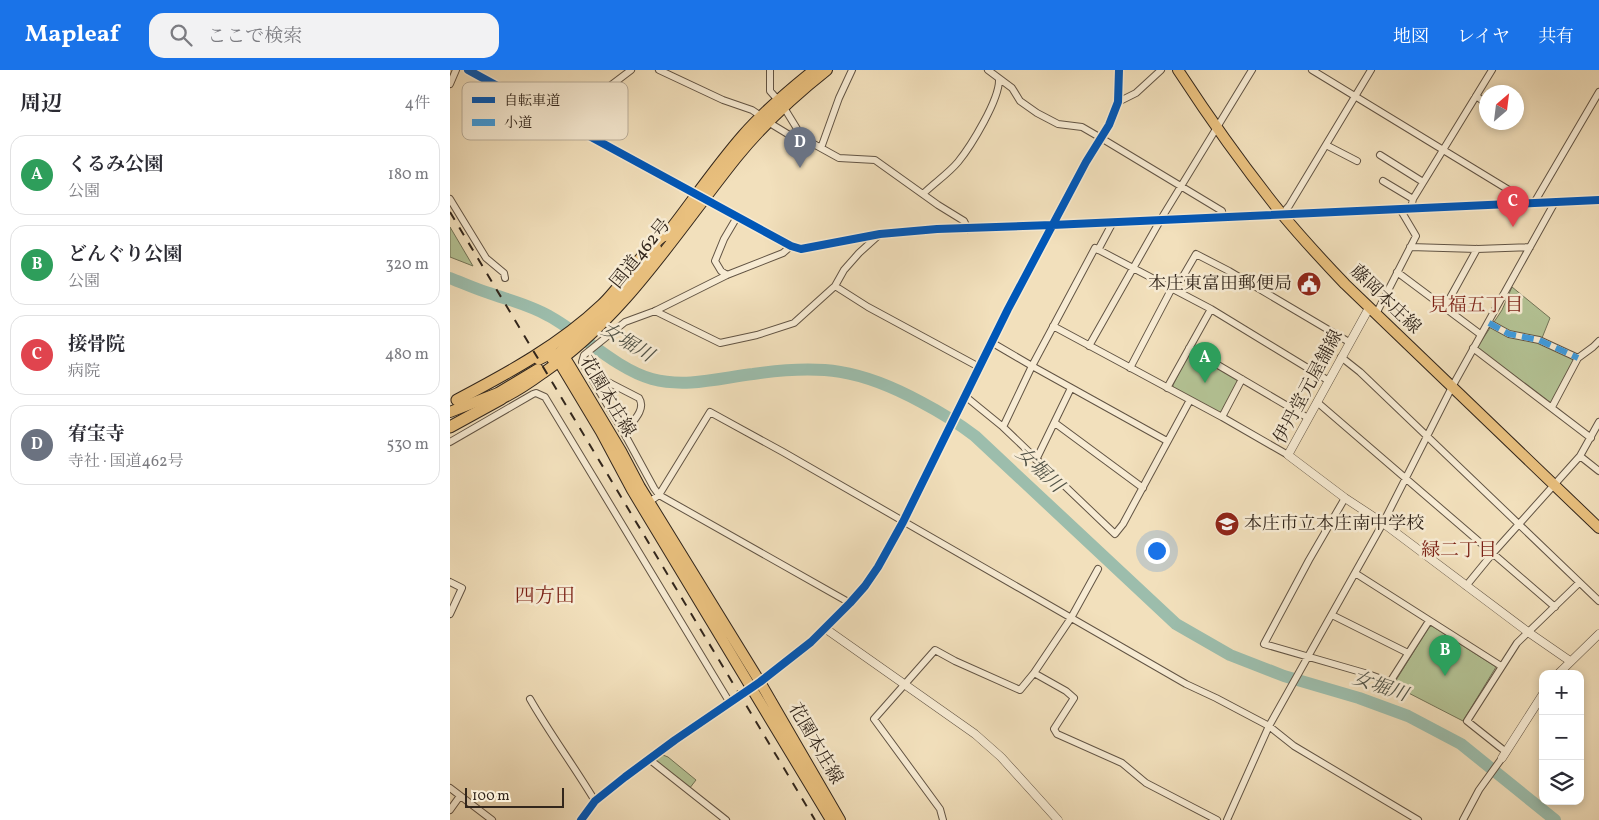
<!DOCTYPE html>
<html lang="ja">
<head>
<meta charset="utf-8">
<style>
	body { margin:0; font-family:Vollkorn,"Noto Serif JP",serif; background:#f2f2f3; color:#2b2b33 }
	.controls { position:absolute; right:15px; bottom:15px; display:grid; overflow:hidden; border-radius:10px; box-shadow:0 2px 8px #0003 }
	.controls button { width:45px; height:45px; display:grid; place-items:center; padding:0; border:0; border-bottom:1px solid #e1e1e2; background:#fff; color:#2b2b33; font:25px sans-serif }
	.compass { position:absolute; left:1029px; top:15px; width:45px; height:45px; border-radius:50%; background:#fff; box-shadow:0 2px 8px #0003; rotate:28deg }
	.scale { position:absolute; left:15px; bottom:12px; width:99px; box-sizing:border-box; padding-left:5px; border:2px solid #32261c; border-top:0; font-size:14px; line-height:18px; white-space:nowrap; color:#32261c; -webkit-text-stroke:4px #f7ebd3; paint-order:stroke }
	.you { position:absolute; left:706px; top:480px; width:18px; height:18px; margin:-12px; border:4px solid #fff; border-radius:50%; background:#1a73e8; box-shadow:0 0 0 8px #1a73e833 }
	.badge { display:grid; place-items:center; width:32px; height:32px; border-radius:50%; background:#1a73e8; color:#fff; font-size:16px; font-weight:700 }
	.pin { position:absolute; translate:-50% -41px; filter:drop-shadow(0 1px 2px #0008) }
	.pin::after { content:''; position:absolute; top:26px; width:18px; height:15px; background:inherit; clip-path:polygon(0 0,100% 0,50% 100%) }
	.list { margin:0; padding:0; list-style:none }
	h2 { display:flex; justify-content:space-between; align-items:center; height:65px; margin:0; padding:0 20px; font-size:21px }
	h2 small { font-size:16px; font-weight:400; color:#7c7c81 }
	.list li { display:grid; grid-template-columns:32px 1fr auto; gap:15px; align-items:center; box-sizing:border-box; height:80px; margin:0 10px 10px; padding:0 10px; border:1px solid #e1e1e2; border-radius:15px }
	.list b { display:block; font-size:19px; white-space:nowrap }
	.list p { margin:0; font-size:16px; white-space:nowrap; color:#7c7c81 }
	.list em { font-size:16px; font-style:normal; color:#7c7c81 }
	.icon { flex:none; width:28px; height:28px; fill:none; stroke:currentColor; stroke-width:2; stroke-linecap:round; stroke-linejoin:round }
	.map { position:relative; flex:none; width:1149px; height:750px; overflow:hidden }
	header { display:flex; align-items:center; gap:30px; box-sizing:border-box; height:70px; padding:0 25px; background:#1a73e8; color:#fff }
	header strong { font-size:24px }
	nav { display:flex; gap:28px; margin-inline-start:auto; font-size:18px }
	.search { width:350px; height:45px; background:#f2f2f3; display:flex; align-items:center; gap:12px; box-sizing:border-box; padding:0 18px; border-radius:15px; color:#7c7c81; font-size:19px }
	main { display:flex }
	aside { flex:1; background:#fff }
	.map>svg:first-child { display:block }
	.green { fill:#b4c395; stroke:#737458 }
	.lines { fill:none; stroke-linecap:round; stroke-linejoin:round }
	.river { stroke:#9cbdac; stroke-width:12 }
	.minor-casing { stroke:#625444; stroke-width:8 }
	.tertiary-casing { stroke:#625444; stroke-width:9 }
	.primary-casing { stroke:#32261c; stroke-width:12 }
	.trunk-casing { stroke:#32261c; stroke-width:12 }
	.motorway-casing { stroke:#32261c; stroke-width:13 }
	.minor { stroke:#f7ebd3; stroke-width:6 }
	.tertiary { stroke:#f7ebd3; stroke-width:8 }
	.primary { stroke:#e9c07e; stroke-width:10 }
	.trunk { stroke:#e9c07e; stroke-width:10 }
	.motorway { stroke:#e9c07e; stroke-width:11 }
	.rail { stroke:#32261c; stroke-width:2; stroke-dasharray:9 9; stroke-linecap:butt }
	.quiet { stroke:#3e9cdf; stroke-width:6; stroke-dasharray:12 6; stroke-linecap:butt }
	.cycleway-casing { stroke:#f7ebd3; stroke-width:11 }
	.cycleway { stroke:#0057b8; stroke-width:8 }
	.labels { text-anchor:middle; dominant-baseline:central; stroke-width:5; stroke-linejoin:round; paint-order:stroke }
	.street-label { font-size:18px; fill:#32261c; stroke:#f7ebd3 }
	.poi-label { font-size:18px; fill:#32261c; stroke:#f7ebd3; text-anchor:end }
	.neighbourhood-label { font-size:19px; fill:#7a1f14; stroke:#f7ebd3 }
	.water-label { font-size:19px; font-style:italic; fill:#525347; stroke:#f7ebd3 }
	.quarter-label { font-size:20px; fill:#7a1f14; stroke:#f7ebd3 }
	.key { fill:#f7ebd3; stroke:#bcb09c; stroke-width:1 }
	.key-label { font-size:14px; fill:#32261c }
</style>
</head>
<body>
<header>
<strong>Mapleaf</strong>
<div class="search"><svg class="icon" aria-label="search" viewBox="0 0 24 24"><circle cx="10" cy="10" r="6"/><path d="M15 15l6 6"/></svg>ここで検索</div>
<nav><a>地図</a><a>レイヤ</a><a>共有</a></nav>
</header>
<main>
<aside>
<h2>周辺<small>4件</small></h2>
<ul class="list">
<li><span class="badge" style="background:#2e9e5b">A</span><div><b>くるみ公園</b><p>公園</p></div><em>180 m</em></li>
<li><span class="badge" style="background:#2e9e5b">B</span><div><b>どんぐり公園</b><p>公園</p></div><em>320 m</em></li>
<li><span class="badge" style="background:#e0444e">C</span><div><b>接骨院</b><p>病院</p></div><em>480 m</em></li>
<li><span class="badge" style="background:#6b7280">D</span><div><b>宥宝寺</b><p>寺社 · 国道462号</p></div><em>530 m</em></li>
</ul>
</aside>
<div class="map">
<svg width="1149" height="750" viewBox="0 0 1149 750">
	<rect width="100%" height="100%" fill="#f2e0bc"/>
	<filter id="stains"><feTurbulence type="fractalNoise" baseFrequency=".004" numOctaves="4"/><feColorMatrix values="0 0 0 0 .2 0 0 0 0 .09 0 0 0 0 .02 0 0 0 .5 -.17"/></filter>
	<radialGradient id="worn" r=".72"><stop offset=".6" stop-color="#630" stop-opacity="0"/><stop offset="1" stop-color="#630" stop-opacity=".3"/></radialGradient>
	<path class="green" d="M0 157 23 196 0 187Z
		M1062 217 1100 248 1092 268 1123 287 1124 290 1102 334 1029 279 1028 276 1052 240Z
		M739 283H742L787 309 788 312 773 342 770 343 723 318V315Z
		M982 556 1046 597 1013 651 943 615 979 557Z
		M213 685 218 687 246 710 239 719 204 691Z"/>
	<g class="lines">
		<path class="river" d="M0 208C13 213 26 219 39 223 59 230 80 235 99 246 132 264 166 299 202 309 236 318 270 308 303 304 372 294 410 299 471 332 490 342 508 353 525 366L726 554 780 585 834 606 909 628 958 646 1011 674 1105 750"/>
		<defs>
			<path id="minor" d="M209 0 273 30 302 40 311 46
				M320 0V21L328 30
				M538 0 562 18 570 31 587 43 608 54 632 57 651 68 772 141 773 147
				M862 0 1072 128 1074 133
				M0 14 6 0
				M1026 26 1036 33
				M668 32 686 23 711 0
				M333 36 349 62 351 67
				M318 52 341 66 351 67 389 88 425 90 488 135 514 151 518 159
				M116 54 135 35 181 0
				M876 75 907 91
				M371 78 389 28 402 0
				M930 85 973 112
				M933 111 963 129
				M473 124C484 113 498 104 508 92 521 76 550 29 549 9
				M0 129 36 188 54 203 55 208
				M1084 133 1149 22
				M961 138 963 129 1042 0
				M832 144 839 136 921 0
				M341 176 333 183 277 205 205 241 175 252 134 285 132 292 174 363 204 418 209 425 400 533
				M960 177 1027 179 1080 177
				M648 180 663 152
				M947 202 1030 264
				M277 205 271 201 265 191 274 169 287 147
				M385 216 418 237 529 297
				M725 220 746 184 779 201 899 272
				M995 237 1027 179
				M205 241 270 273 307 265 344 253 385 216 394 200 409 183 430 164
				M926 244 966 166 950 139
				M1039 253 1059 264 1089 270 1128 288
				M603 256 772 347 838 385
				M541 272 582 296 717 371
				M639 276 711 149 802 0
				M739 278 858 348
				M1023 278 1141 368
				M891 287 910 302 1149 531
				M680 298 722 218
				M147 311 150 309 154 310 189 328C197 340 181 353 174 363
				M717 318 761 239
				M515 326 553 357 665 464 673 454 740 330
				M867 332 1105 537
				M1102 337 1128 288 1143 277 1149 271
				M772 347 792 309
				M605 353 693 418
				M553 357 582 296 645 178 761 239 879 311
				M0 372 83 324 86 323 95 327 280 633
				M1130 386 1149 401
				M586 390 621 318
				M895 428 859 490 814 574 918 604 940 612 979 551
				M199 432 209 425 260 342 333 382 736 614 766 628 819 656 844 676 968 750
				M905 503 1051 596
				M0 512 12 518 0 544
				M1016 516 1043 483 1130 386 1149 352
				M882 545 958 583
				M584 603 621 548 648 499
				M80 629C100 664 124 696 145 731
				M1056 682 1017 651 1067 573 1129 513
				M199 689 276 750
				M0 718 42 750
				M0 740 10 726
				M493 750 490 739 424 649 485 580 505 591 570 620 584 603 616 621 624 628 604 659 607 664 672 693 696 713 767 750
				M777 750 819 656 933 453 1002 317 1105 132
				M1013 750 1029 720 1052 688"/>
			<path id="tertiary" d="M18 0 341 176 351 179 430 164 487 159 602 155 1149 130
				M919 238 838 385 895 428 933 453 1078 562 1120 591
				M376 559 525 664 551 687 608 750
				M1108 604 1149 564
				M1052 688 1093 624
				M131 750 145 731 175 707 225 670 310 612 361 572 400 533 415 516 428 497 453 452 558 239 636 92 659 55 668 32 669 0"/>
			<path id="primary" d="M728 0C760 49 794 97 831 143 851 167 873 191 895 214L1149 458
				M107 285 115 288 120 296 171 381 190 417 310 612 390 750
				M107 285 109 292 151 362 182 420 381 750"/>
			<path id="trunk" d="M215 166C241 133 265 97 293 65 314 41 339 20 364 0
				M102 289 142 253 169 226 206 178
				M44 332C62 325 78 314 93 303 175 247 226 163 287 87 314 54 344 26 377 0
				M0 342 48 323 88 299"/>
			<path id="motorway" d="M89 289 99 284 107 285
				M7 330C58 303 110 275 152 235 176 212 192 180 219 161
				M0 357 51 329"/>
		</defs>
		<use href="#minor" class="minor-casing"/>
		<use href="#tertiary" class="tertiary-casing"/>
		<use href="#primary" class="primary-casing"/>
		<use href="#trunk" class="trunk-casing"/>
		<use href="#motorway" class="motorway-casing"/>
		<use href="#minor" class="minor"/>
		<use href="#tertiary" class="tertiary"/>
		<use href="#primary" class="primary"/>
		<use href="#trunk" class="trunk"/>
		<use href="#motorway" class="motorway"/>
		<path class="rail" d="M0 142 365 750"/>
		<path class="quiet" d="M1039 253 1059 264 1089 270 1128 288"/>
		<defs>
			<path id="cycleway" d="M18 0 341 176 351 179 430 164 487 159 602 155 1149 130
				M131 750 145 731 175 707 225 670 310 612 361 572 400 533 415 516 428 497 453 452 558 239 636 92 659 55 668 32 669 0"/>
		</defs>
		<use href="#cycleway" class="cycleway-casing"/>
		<use href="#cycleway" class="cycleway"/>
	</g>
	<defs>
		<symbol id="civic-disc" viewBox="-11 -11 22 22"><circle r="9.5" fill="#8f2418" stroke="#f7ebd3"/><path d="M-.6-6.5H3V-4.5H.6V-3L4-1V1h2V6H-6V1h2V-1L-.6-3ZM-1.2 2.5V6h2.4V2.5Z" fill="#fff"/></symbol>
		<symbol id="school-disc" viewBox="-11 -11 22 22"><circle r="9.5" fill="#8f2418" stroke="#f7ebd3"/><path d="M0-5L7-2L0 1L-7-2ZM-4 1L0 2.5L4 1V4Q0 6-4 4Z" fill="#fff"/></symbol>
	</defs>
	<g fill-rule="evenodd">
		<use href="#civic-disc" x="845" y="200" width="28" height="28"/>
		<use href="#school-disc" x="763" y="440" width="28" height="28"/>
	</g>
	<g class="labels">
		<g class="street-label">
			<text transform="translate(191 184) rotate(-51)">国道462号</text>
			<text transform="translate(935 230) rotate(44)">藤岡本庄線</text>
			<text transform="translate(859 317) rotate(-62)">伊丹堂元屋舗線</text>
			<text transform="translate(157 327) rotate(59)">花園本庄線</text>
			<text transform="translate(365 674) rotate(60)">花園本庄線</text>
		</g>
		<g class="poi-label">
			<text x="842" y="214">本庄東富田郵便局</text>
			<text x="794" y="454" text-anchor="start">本庄市立本庄南中学校</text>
		</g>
		<g class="neighbourhood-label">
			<text x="1026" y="236">見福五丁目</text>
			<text x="1009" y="481">緑二丁目</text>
		</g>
		<g class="water-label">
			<text transform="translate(177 273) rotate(31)">女堀川</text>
			<text transform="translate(589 400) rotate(43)">女堀川</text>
			<text transform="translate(930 617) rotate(19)">女堀川</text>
		</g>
		<g class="quarter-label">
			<text x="95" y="527">四方田</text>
		</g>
	</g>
	<rect x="12" y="12" width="166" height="58" rx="8" class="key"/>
	<rect x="22" y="27" width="23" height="6" fill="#0057b8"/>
	<rect x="22" y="49" width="23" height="7" fill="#3e9cdf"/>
	<g class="key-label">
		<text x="54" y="35">自転車道</text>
		<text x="54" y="57">小道</text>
	</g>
	<rect width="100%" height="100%" filter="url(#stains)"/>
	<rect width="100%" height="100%" fill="url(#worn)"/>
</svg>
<div class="controls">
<button>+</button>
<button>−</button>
<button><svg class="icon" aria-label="layers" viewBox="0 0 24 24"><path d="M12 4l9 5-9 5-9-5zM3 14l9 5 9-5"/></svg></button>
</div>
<svg class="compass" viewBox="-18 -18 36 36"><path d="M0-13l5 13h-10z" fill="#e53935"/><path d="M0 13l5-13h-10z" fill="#7c7c81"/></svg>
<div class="scale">100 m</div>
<div class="you"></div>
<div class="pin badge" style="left:755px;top:313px;background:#2e9e5b">A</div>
<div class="pin badge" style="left:995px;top:606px;background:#2e9e5b">B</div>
<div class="pin badge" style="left:1063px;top:157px;background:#e0444e">C</div>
<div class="pin badge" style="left:350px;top:98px;background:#6b7280">D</div>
</div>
</main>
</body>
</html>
